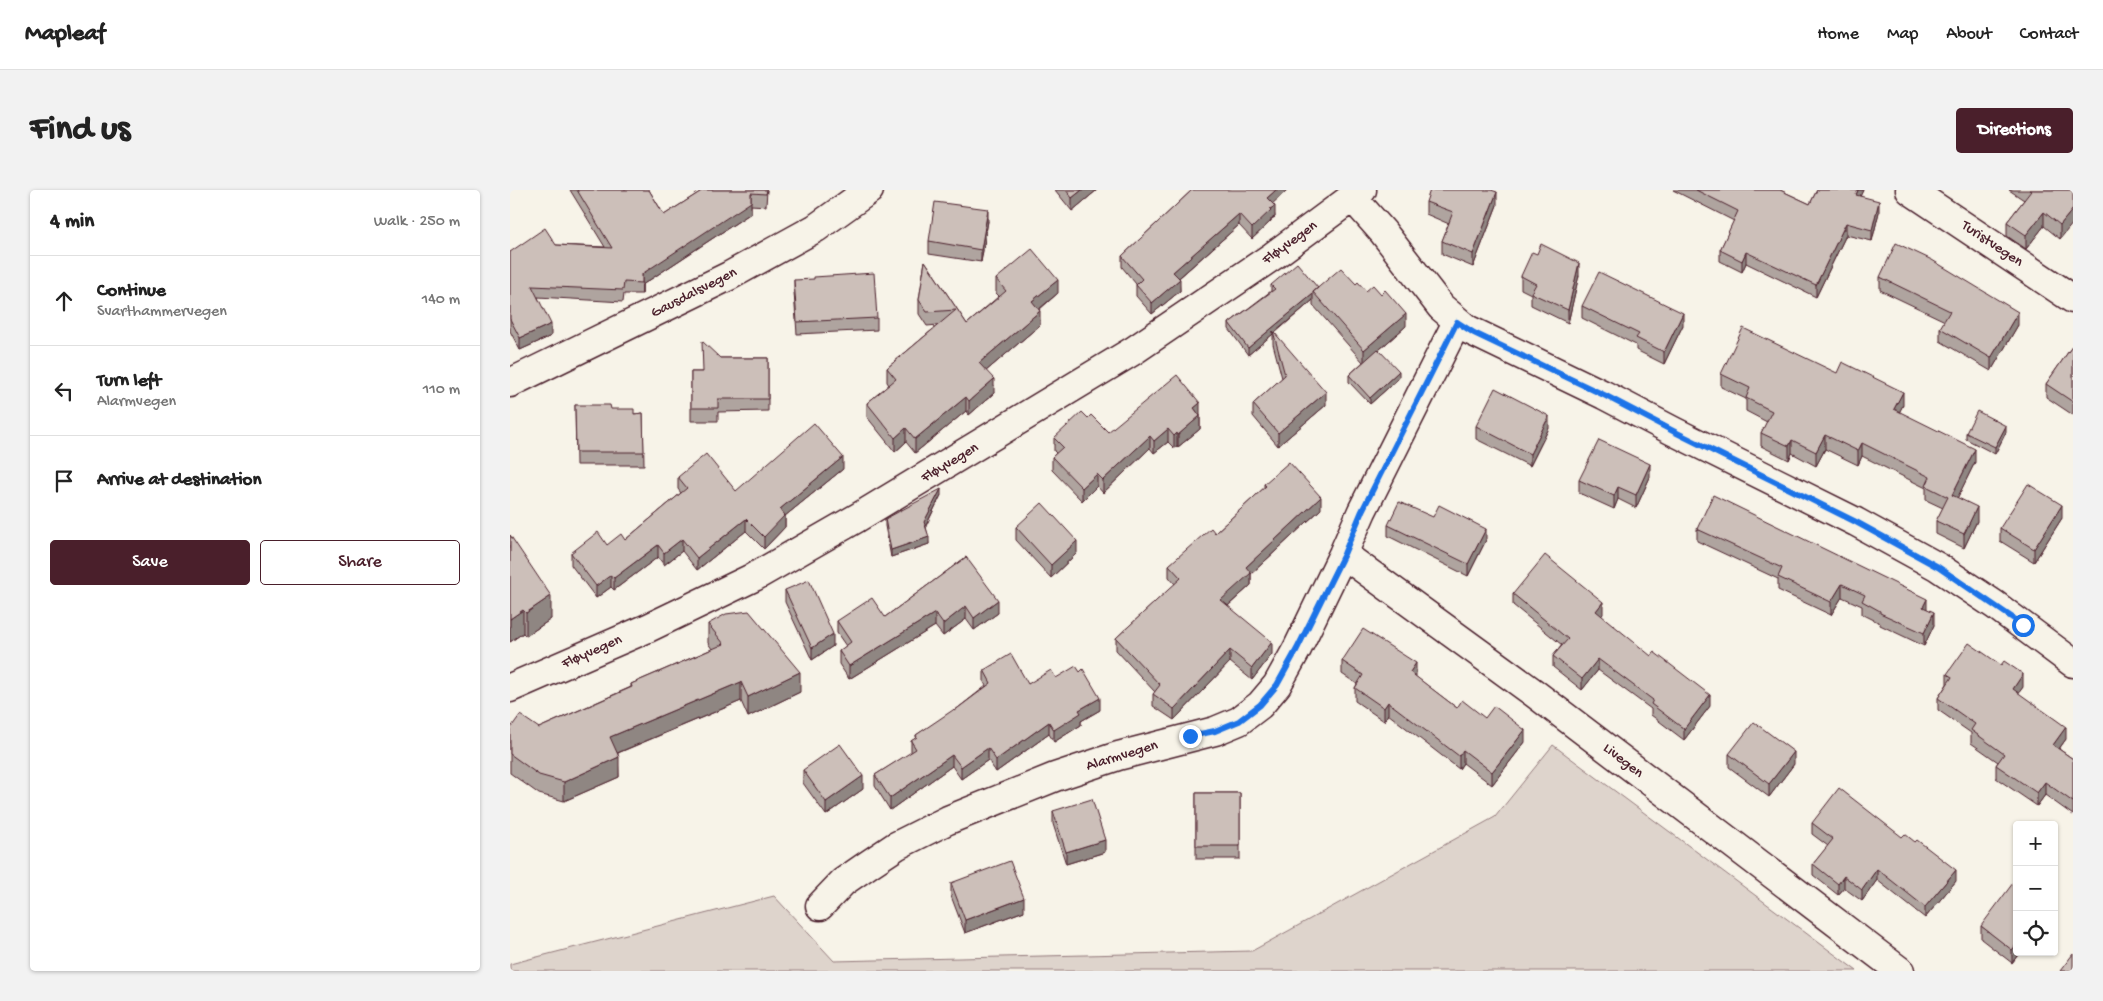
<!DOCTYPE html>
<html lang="en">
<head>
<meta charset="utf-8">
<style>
	body { margin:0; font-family:"Gochi Hand",sans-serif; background:#f2f2f2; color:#222 }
	.controls { position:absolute; right:15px; bottom:15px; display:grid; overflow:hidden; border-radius:5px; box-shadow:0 1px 4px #0004 }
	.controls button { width:45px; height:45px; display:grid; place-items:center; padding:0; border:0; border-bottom:1px solid #e0e0e0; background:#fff; color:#222; font:25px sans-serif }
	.stop { position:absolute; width:15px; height:15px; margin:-11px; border:4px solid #1a73e8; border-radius:50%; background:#fff }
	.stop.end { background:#1a73e8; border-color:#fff; box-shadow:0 1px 5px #0008 }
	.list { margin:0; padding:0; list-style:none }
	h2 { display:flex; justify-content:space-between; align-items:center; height:65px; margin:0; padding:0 20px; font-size:21px }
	h2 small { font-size:16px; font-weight:400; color:#767676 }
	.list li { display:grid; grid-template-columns:32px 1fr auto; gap:15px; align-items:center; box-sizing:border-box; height:90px; padding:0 20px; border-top:1px solid #e0e0e0 }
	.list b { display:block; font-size:19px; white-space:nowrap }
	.list p { margin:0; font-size:16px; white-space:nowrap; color:#767676 }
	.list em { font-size:16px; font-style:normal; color:#767676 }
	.actions { display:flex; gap:10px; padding:15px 20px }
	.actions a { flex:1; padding:11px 0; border:1px solid #4a1f2b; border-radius:5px; text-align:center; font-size:18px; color:#4a1f2b }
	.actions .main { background:#4a1f2b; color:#fff }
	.icon { flex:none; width:28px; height:28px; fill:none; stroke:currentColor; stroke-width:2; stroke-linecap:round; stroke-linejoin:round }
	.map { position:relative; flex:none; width:1563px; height:781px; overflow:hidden; border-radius:5px }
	header { display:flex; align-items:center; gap:30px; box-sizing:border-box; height:70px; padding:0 25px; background:#fff; border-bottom:1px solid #e0e0e0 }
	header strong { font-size:24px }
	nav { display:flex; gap:28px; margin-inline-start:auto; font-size:18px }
	.intro { display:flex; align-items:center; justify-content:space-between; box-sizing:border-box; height:120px; padding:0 30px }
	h1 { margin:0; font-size:35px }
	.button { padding:12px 22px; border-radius:5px; background:#4a1f2b; color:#fff; font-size:18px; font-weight:700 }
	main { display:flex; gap:30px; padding:0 30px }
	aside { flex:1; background:#fff; border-radius:5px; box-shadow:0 1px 4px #0004 }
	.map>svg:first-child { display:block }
	.green { fill:#ded4cc; stroke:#947a7c }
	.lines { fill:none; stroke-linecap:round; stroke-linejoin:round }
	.minor-casing { stroke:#4a1f2b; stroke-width:31 }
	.minor { stroke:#f7f3e8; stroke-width:28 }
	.wall { fill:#afa49f; stroke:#4a1f2b }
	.shaded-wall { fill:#8f8682; stroke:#4a1f2b }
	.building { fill:#ccbfb9; stroke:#4a1f2b }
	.route { stroke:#1a73e8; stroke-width:6 }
	.labels { text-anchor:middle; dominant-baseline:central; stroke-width:4.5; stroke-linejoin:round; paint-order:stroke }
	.street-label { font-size:15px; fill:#4a1f2b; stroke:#f7f3e8 }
</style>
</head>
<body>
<header>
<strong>Mapleaf</strong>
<nav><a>Home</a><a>Map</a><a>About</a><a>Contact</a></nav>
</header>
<div class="intro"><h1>Find us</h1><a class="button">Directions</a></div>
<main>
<aside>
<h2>4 min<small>Walk · 250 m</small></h2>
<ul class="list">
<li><svg class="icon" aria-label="ahead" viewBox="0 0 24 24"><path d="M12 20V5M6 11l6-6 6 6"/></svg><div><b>Continue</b><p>Svarthammervegen</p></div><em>140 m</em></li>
<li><svg class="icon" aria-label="left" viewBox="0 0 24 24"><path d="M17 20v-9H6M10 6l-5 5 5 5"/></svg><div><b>Turn left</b><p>Alarmvegen</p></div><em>110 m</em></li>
<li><svg class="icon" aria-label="arrive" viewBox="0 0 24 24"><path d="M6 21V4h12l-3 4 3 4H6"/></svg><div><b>Arrive at destination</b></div></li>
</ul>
<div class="actions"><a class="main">Save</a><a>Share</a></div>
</aside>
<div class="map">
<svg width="1563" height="781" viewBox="0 0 1563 781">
	<rect width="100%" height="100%" fill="#f7f3e8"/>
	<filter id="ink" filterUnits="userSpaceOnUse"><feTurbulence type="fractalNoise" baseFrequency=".02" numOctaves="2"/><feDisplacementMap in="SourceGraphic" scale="10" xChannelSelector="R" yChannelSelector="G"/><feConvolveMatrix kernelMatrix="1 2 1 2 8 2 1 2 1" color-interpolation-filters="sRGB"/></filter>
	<g filter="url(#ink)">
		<path class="green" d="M1043 555 1347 781H0V774L264 706 324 771 742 761 985 627Z"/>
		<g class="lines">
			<defs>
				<path id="minor" d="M1400 0 1563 109
					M843 8 873 42 931 117 957 139 1094 205 1163 241 1346 332 1428 377 1485 415 1563 473
					M0 193 219 86 306 38 359 0
					M833 364 1024 503 1390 781
					M0 498 138 438 244 387 347 328 623 161 763 66 852 0
					M310 716 333 692 359 674 386 656 438 630 545 587 608 566 705 541 729 531 750 515 767 495 787 459 833 364 852 321 947 132"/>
			</defs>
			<use href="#minor" class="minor-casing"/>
			<use href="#minor" class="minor"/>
		</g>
		<path class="wall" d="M60 0H139L154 25 193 0H257L256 16 241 15V23L132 95V104H114L113 112 28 107 41 146 10 160 0 141V62L46 55 95 57Z
			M545 0H587L562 21Z
			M682 0 763 14 765 27 761 29V31L742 49 729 35 669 88 670 101 642 124 626 106V94L612 77V66Z
			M1163 0H1270L1300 14 1307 0H1353L1350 6 1369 22 1362 51 1336 45 1306 107 1236 73 1232 82 1210 71V60L1224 31Z
			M1499 0H1563L1550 49 1534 36 1516 59 1497 46V32L1514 10Z
			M916 12 987 15 963 77 932 64V51L939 34 916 24Z
			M478 31 471 72 419 64V51Z
			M415 71 457 134 489 106 486 103V89L548 103 529 120 530 135 476 181 484 203 459 225 456 221 405 263 396 252 385 262 357 227V213L379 195 377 192V178L428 135 417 136 409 124V110Z
			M1069 85 1058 133 1021 115V104L1011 99V86Z
			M1370 87 1508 135 1481 181 1430 151V138L1435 131 1370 100Z
			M284 90 367 128V140L287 144 284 102Z
			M846 94 856 101 896 136 869 160 889 188 860 214 839 192V185L853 172 803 115V110L765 143 816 215 768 256 743 226V214L772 188 763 154V144L738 165 719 139V133L761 101V95L808 98Z
			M1072 116 1173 135 1154 174 1126 160V155L1072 128Z
			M1563 155V225L1536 207V194Z
			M210 168H258V221L208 222V231H181V182H193Z
			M1211 184 1393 215 1389 222 1465 272 1447 308 1467 331 1454 358 1426 344V331L1433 318 1416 310V298L1352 266 1348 275 1315 259 1306 276 1282 263 1279 270 1251 256V243L1257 232 1236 221V209L1211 197Z
			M65 215 124 224 133 223 134 275H66Z
			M690 225V239L668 257 667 256 664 258 658 252 644 263 640 258 593 303 587 296 572 311 542 280V267L546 263 544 261V248L578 228 598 242Z
			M966 236 1039 238 1020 276 966 249Z
			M1496 242 1485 264 1456 249V243Z
			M333 279 275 326V337L254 359 236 341 187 380 172 361 154 375 148 367 104 400 101 397 86 408 61 375V363L97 355 115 350 171 303 168 299V287L226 301Z
			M1140 287 1126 318 1108 309 1104 319 1069 303V290Z
			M754 294 811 319 741 384V395L718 416 762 464 742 490 720 472 664 530 643 516V504L645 502 606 460V448L665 394 659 387V375L705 343 754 298Z
			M431 305 416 336 419 354 381 367 375 336V329Z
			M1552 328 1524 372 1490 351V338Z
			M878 335 976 350 958 386 878 346Z
			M506 337 567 363 541 388 506 350Z
			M1187 339 1417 419 1424 435 1414 456 1370 435V433L1352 424V416L1332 407 1321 425 1268 400V389L1187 351Z
			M0 345 41 429 16 446 13 443 0 452Z
			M456 367 488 423 464 440 456 429 433 446 425 436 339 489 329 474V461L336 456 327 443V431L375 427Z
			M275 400 323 456 302 470 275 412Z
			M1003 404 1093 424 1091 426 1200 516 1174 550 1141 525V519L1088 480 1072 500 1043 477V466L1052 455 1003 415Z
			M198 434 290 502 238 527 231 511 108 563 109 587 54 611 29 604 0 583V539L29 538 121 497V494L202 459 198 453Z
			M832 471 906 487 947 518 975 528 1015 552 982 595 953 573 949 579 878 524 874 531 845 511V498L847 494 832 484Z
			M474 480 518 494 546 488 590 520 571 531V535L544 552 539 544 486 582 478 570 451 589 442 576 380 620 365 596V585L401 563V551L406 548V545L444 521 476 496 474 492Z
			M1437 484 1513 497 1508 503 1556 549 1549 559 1563 569V625L1535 605 1527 616 1486 588V575L1488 572 1461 553V543L1428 520V508L1437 494Z
			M1219 564 1284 574 1259 607 1219 577Z
			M293 580 353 599 316 625 293 593Z
			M686 603H730V669H686Z
			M543 621 595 662 556 674 543 634Z
			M1302 633 1446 691 1415 728 1367 690 1352 711 1334 698 1328 705 1303 685V674L1318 656 1302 644Z
			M441 693 514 721 455 743 441 706Z
			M1471 736 1507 762H1510L1502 773 1471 749Z"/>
		<path class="shaded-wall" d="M572 0H587L562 21V8Z
			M766 0H777L757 19V8Z
			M1348 0H1353L1346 16V5Z
			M987 2V15L963 77V64Z
			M241 3V23L132 95V104V84Z
			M1369 11V22L1362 51V40Z
			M765 16V27L761 29V31L742 49V38L760 19Z
			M478 19V31L471 72V60Z
			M1563 19V33L1550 49V35Z
			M1534 22V36L1516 59V45Z
			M729 24V35L663 93V82Z
			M1336 33V45L1306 107V95Z
			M1236 62V73L1232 82V71Z
			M1069 73V85L1058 133V120Z
			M670 89V101L642 124V113Z
			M548 90V103L522 125V111Z
			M803 104V110L764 143 763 141V144L738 165V158Z
			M530 121V135L469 187V173Z
			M1508 122V135L1481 181V168Z
			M1173 123V135L1154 174V162Z
			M896 124V136L854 173V160Z
			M41 134V146L10 160V148Z
			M889 181V188L860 214V208Z
			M484 189V203L459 225V211Z
			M816 202V215L768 256V243Z
			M1393 202V215L1384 233V219Z
			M456 207V221L405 263V249Z
			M690 213V226L684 218Z
			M690 226V239L668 257V245Z
			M1039 226V238L1020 276V264Z
			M1496 236V242L1485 264V257Z
			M396 238V252L385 262V248Z
			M658 239V252L644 263V251Z
			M667 243V256L664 258V246Z
			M1315 245V259L1306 276V262Z
			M640 246V258L593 303V290Z
			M1282 250V263L1279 270V256Z
			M1352 253V266L1348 275V261Z
			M1465 259V272L1442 319V305Z
			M333 267V279L275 326V337L254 359V347L270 319Z
			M1140 274V287L1126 318V305Z
			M587 284V296L572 311V298Z
			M1108 297V309L1104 319V306Z
			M431 299V305L414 339V332Z
			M811 307V319L741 384V395L711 422V410L736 377Z
			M1552 315V328L1524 372V359Z
			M1467 317V331L1454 358V344Z
			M236 329V341L187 380V368Z
			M976 339V350L958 386V374Z
			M419 347V354L381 367V360Z
			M172 349V361L154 375V363Z
			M567 351V363L541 388V375Z
			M148 355V367L104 400V388Z
			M101 385V397L86 408V396Z
			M1332 394V407L1321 425V412Z
			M41 406V429L16 446V423Z
			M1417 409V422L1413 417Z
			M488 410V423L464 440V428Z
			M1093 412V424L1086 433V421Z
			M456 416V429L433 446V434Z
			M13 420V443L0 452V429Z
			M1424 422V435L1414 456V443Z
			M425 423V436L339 489V476Z
			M323 444V456L302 470V458Z
			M762 452V464L742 490V478Z
			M720 460V472L664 530V519Z
			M1088 469V480L1072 500V489Z
			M906 473V486L900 495V482Z
			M290 482V502L238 527V507Z
			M1513 484V497L1503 511V499Z
			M231 492V511L100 566V547Z
			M1200 505V516L1174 550V539Z
			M590 508V520L571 531V535L544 552V540L569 520Z
			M878 512V524L874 531V518Z
			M539 532V544L486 582V570Z
			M1556 537V549L1543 567V555Z
			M1015 540V552L982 595V582Z
			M478 558V570L451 589V577Z
			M953 560V573L949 579V566Z
			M1284 562V574L1259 607V594Z
			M442 565V576L380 620V608Z
			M109 567V587L54 611V592Z
			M353 586V599L316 625V612Z
			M1535 592V605L1527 616V603Z
			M595 650V662L556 674V662Z
			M1367 679V690L1352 711V700Z
			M1446 680V691L1415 728V717Z
			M1334 686V698L1328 705V694Z
			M514 708V721L455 743V730Z
			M1507 754V762H1510L1502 773V760Z"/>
		<path class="building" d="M67 0H139L154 25 193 0H257L256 4 241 3V12L132 84V93L114 92 113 100 22 96 41 134 10 148 0 129V62L35 38 46 55 102 58Z
			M556 0H572L562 8Z
			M682 0H766L757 8 765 16 760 19 761 20 742 38 729 24 663 82 670 89 642 113 626 95 632 89 612 66Z
			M920 0H981L987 2 963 64 932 51 943 22 916 12Z
			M1186 0H1270L1300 14 1307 0H1348L1346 5 1369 11 1362 40 1336 33 1306 95 1236 62 1232 71 1210 60 1228 21Z
			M1519 0H1563V19L1550 35 1534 22 1516 45 1497 32 1521 1Z
			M425 12 478 19 471 60 419 51Z
			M1386 53 1422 70 1508 122 1481 168 1430 138 1440 121 1370 87Z
			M1031 54 1069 73 1058 120 1021 103 1026 94 1011 86 1022 62 1027 64Z
			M522 59 548 90 522 111 530 121 469 173 484 189 459 211 456 207 405 249 396 238 385 248 357 213 386 189 377 178 446 120 417 122 409 110 415 71 457 134 496 101 486 89Z
			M787 73 808 98 803 102V104L738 158 719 133 765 99 761 95Z
			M831 78 846 94 848 92 856 101 863 95 871 104 875 100 896 124 854 160 803 102Z
			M1089 82 1173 123 1154 162 1126 148 1129 144 1072 116Z
			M364 83 367 128 287 132 284 90 304 89V87Z
			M1233 138 1327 183 1332 172 1393 202 1384 219 1465 259 1442 305 1467 317 1454 344 1426 331 1438 307 1416 296 1420 287 1352 253 1348 261 1315 245 1306 262 1282 250 1279 256 1251 243 1262 221 1236 208 1240 198 1211 184Z
			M763 141 816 202 768 243 743 214 775 185Z
			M192 151 210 168H258V209H208V218H181V182H193Z
			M1563 155V212L1536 194Z
			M868 159 889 181 860 208 839 185Z
			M667 185 690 213 684 218 690 226 668 245 667 243 664 246 658 239 644 251 640 246 593 290 587 284 572 298 542 267 553 257 544 248 572 222 578 228 581 225 598 242Z
			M985 198 1039 226 1020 264 966 236Z
			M65 215H100L101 219H124V224L133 223 134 262H66Z
			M1467 221 1496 236 1485 257 1456 243Z
			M304 233 333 267 270 319 275 325 254 347 236 329 187 368 172 349 154 363 148 355 104 388 101 385 86 396 61 363 88 342 97 355 111 344 115 350 177 298 168 287 196 264 226 301Z
			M1089 250 1140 274 1126 305 1108 297 1104 306 1069 290Z
			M779 272 811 307 736 377 741 383 711 410 762 452 742 478 720 460 664 519 643 504 650 495 606 448 671 388 659 375 701 338 705 343 756 296 754 294Z
			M1518 294 1552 315 1524 359 1490 338Z
			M431 299 414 332 419 347 381 360 375 329Z
			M1203 305 1417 409 1413 417 1424 422 1414 443 1370 423V421L1352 411 1355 405 1332 394 1321 412 1268 387 1272 378 1187 339Z
			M889 312 923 327 929 315 976 339 958 374 878 335Z
			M532 313 567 351 541 375 506 337Z
			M0 345 41 406 16 423 13 420 0 429Z
			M1035 365 1093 412 1086 421 1141 466 1144 462 1200 505 1174 539 1141 514 1143 510 1088 469 1072 489 1043 466 1058 449 1003 404Z
			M456 367 488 410 464 428 456 416 433 434 425 423 339 476 329 461 341 452 327 431 362 408 375 427Z
			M299 390 323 444 302 458 275 400Z
			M239 421 290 482 238 507 231 492 100 547 109 567 54 592 29 585 0 564V539L10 525 29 538 122 497 121 494 214 454 198 434 216 424Z
			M853 439 906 473 900 482 947 518 952 510 975 528 984 516 1015 540 982 582 953 560 949 566 878 512 874 518 845 498 853 485 832 471Z
			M1459 453 1491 475 1494 471 1513 484 1503 499 1556 537 1543 555 1563 569V612L1535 592 1527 603 1486 575 1494 564 1461 540 1465 534 1428 508 1442 487 1437 484Z
			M501 464 518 494 541 480 546 488 566 476 570 482 573 479 590 508 569 520 571 523 544 540 539 532 486 570 478 558 451 577 442 565 380 608 365 585 406 559 401 551 407 547 406 545 443 520 444 521 481 493 474 480Z
			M1244 532 1284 562 1259 594 1219 564Z
			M330 554 353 586 316 612 293 580Z
			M1329 598 1392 647 1395 644 1405 652 1407 650 1446 680 1415 717 1367 679 1352 700 1334 686 1328 694 1303 674 1323 649 1302 633Z
			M686 603H730V656H686Z
			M582 609 595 650 556 662 543 621Z
			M500 671 514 708 455 730 441 693Z
			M1506 689 1507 754 1502 760 1471 736Z
			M1563 764V781H1550Z"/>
	</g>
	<g class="lines" filter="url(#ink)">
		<path class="route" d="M680 546 705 541 729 531 750 515 767 495 787 459 834 364 852 321 947 132 964 143 1094 205 1163 241 1346 332 1428 377 1513 435"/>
	</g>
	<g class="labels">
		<g class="street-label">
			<text transform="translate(780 53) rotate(-36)">Fløyvegen</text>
			<text transform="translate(1482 54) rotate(34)">Turistvegen</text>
			<text transform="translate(184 103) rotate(-27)">Gausdalsvegen</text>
			<text transform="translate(440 273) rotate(-31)">Fløyvegen</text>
			<text transform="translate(82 462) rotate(-24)">Fløyvegen</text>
			<text transform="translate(612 566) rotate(-17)">Alarmvegen</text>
			<text transform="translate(1113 571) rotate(38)">Livegen</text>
		</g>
	</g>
</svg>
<div class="controls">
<button>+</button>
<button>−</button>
<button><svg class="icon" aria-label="locate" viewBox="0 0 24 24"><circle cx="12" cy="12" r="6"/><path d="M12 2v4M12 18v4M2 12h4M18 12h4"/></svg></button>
</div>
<div class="stop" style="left:1513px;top:435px"></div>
<div class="stop end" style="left:680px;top:546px"></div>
</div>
</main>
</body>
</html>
